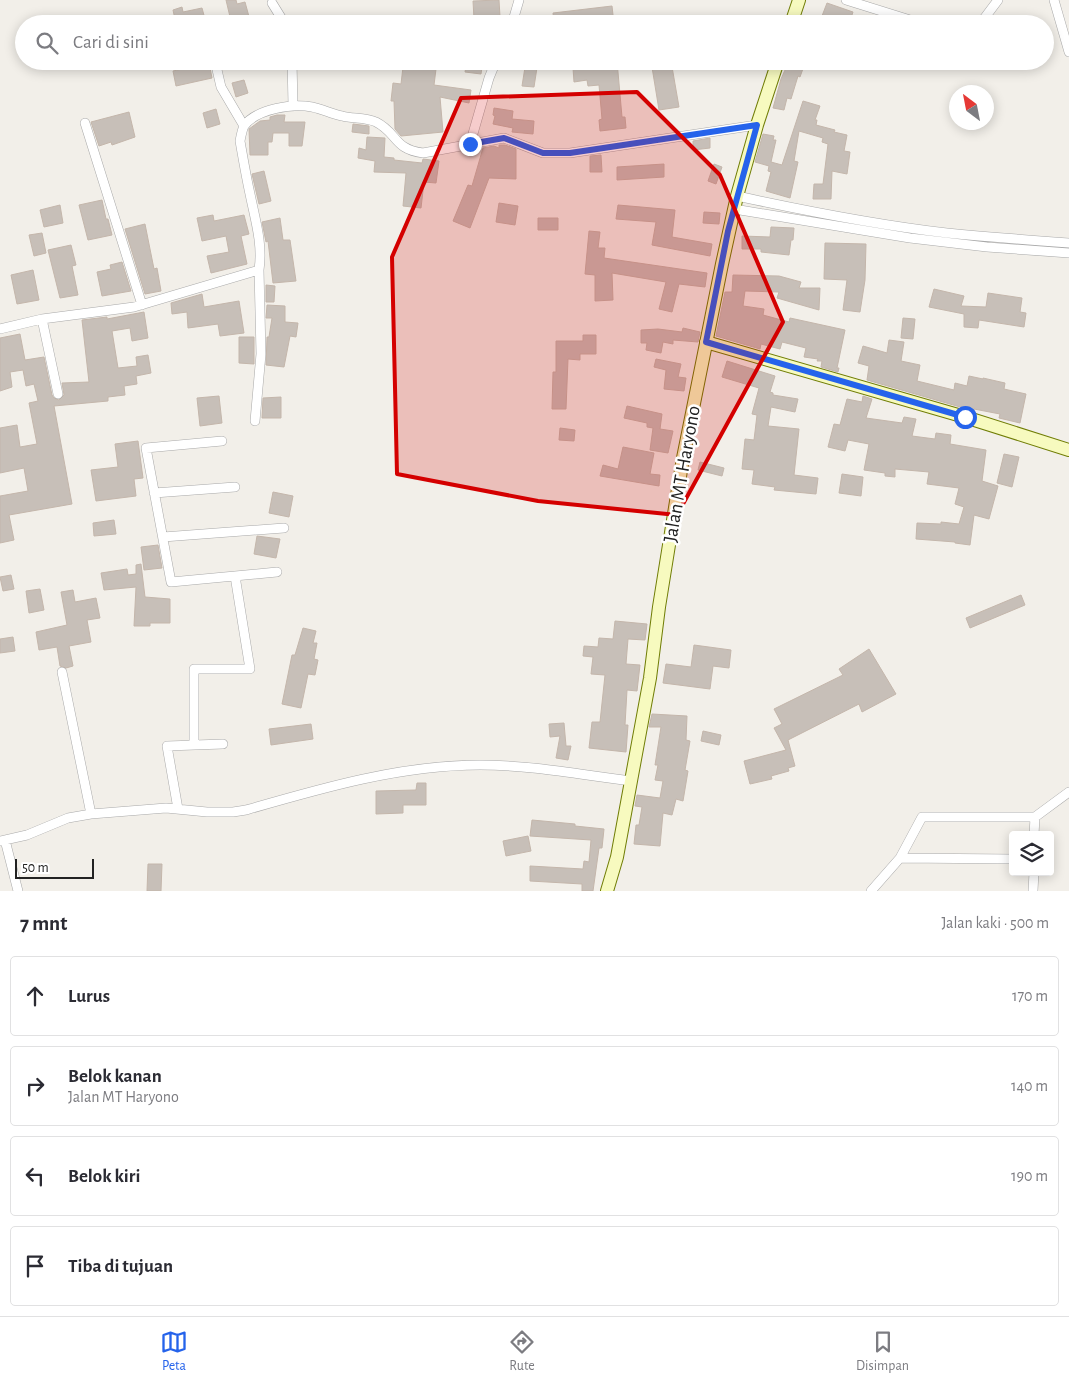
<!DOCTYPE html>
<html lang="id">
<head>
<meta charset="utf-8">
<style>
	body { margin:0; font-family:"Alegreya Sans",sans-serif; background:#f2f2f3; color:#2b2b33 }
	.controls { position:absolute; right:15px; bottom:15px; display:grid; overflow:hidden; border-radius:5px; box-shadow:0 2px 12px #0003 }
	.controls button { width:45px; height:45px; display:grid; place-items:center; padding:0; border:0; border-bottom:1px solid #e1e1e2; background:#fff; color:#2b2b33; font:25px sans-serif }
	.compass { position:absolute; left:949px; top:85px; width:45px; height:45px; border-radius:50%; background:#fff; box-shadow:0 2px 12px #0003; rotate:328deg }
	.scale { position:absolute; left:15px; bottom:12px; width:79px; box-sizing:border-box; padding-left:5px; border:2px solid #222; border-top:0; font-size:14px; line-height:18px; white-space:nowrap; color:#222; -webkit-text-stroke:4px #fff; paint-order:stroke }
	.stop { position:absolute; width:15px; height:15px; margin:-11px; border:4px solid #2563eb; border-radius:50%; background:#fff }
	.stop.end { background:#2563eb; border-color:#fff; box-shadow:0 1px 5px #0008 }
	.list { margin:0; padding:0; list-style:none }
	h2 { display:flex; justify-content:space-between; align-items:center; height:65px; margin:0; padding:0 20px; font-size:21px }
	h2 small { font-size:16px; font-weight:400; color:#7c7c81 }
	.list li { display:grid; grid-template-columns:32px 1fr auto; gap:15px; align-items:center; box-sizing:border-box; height:80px; margin:0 10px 10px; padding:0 10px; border:1px solid #e1e1e2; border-radius:5px }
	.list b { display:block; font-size:19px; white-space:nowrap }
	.list p { margin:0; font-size:16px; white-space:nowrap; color:#7c7c81 }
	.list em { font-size:16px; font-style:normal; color:#7c7c81 }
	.icon { flex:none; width:28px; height:28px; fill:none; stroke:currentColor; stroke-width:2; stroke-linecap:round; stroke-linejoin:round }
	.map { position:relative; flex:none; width:1069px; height:891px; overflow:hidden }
	.search { position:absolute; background:#fff; box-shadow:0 2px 12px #0003; left:15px; right:15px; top:15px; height:55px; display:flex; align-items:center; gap:12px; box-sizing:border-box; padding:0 18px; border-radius:28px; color:#7c7c81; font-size:19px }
	.sheet { height:425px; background:#fff }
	nav { display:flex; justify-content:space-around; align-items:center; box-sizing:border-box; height:70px; border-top:1px solid #e1e1e2; background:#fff; font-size:14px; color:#7c7c81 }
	nav a { display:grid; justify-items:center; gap:2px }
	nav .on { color:#2563eb }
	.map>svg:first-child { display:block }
	.building { fill:#c7bfb8; stroke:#c4b6ab }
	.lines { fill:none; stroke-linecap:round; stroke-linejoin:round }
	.street-casing { stroke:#a9a9a9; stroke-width:10 }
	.secondary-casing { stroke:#707d05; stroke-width:14 }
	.street { stroke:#fff; stroke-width:9 }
	.secondary { stroke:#f7fabf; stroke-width:12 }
	.route { stroke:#2563eb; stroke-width:6 }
	.marked { fill:#d40000; fill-opacity:0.2; stroke:#d40000; stroke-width:4; stroke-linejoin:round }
	.labels { text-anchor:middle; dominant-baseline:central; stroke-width:5; stroke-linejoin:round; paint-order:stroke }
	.street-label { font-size:20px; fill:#222; stroke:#fff }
</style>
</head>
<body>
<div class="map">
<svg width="1069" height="891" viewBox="0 0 1069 891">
	<rect width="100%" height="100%" fill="#f2efe9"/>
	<path class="building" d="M226 0H236L237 4 245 2 251 24H235L234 20 231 21Z
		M499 0 500 17 474 19 473 1Z
		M827 3 853 12 849 24H843L822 16Z
		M612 6 614 24H554L553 13Z
		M182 7 183 12 202 8 205 19 176 24 173 10Z
		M420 61H437L434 85 471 90 469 103 440 97 443 132 401 136 395 129 394 101H391L393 83 401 84 403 67 419 69Z
		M467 61H483L481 74 465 72Z
		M526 61H538L534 87 522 86Z
		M586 61H617L622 117H625L626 128 600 131 599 120 602 119 599 85 588 86 587 80 574 82 573 68 586 67Z
		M651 61H671L679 107 659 110Z
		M789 61 805 63 800 77 798 76 791 99 787 98 784 110 773 108 781 79Z
		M209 63 212 78 176 86 173 71Z
		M244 80 248 93 236 97 232 83Z
		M803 101 820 106 815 120H817L816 125 835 130 834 132 847 135 844 151 850 152 847 174 832 171 831 199H813L814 184H823L828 144 822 142 823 138 799 131 794 161 798 162 790 198 766 191 771 172 768 171 769 166 755 162 763 134 774 136 773 140H776L771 162 782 165Z
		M494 108 513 111 512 119 534 121 533 134 512 132 513 128 493 124 495 116 493 115Z
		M216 109 220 124 207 128 203 113Z
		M129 112 135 137 112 145 111 142 99 146 91 122Z
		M277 115H285L284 122H305L302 146H289V133H273L272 142H268V155H250L249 129 260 121 270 120V117Z
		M353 124 369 126V134L352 132Z
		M367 137 385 138 384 157 394 158V160L422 163 423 159 439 161 436 183 424 182 421 208 403 206 406 173 374 172 375 161 358 158 359 148 366 150Z
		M710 138V148L693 150V141Z
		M499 145H505L516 149V179L489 178 470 228 453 221 468 185 472 186 483 148 494 146 499 148Z
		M601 155 602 172H590V156Z
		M664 164V177L617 180V167Z
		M714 164 722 167 716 184 708 181Z
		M264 171 271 201 259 204 252 174Z
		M102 200 106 219H108L112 235 88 240 79 205Z
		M499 203 518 206 515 225 496 222Z
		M60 205 63 223 44 227 40 210Z
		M618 205 675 210 672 237 712 244 710 256 652 245 656 222 616 219Z
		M704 212 720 213 719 224 703 223Z
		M213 215 214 221 244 215 249 234 241 236 247 264 211 273 207 256 229 252 226 236 202 241 197 218Z
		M280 218 283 240H290L296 281 273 283 268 241 266 242 262 222Z
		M538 218H558V230H538Z
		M145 224 154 269 157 268 161 291 145 294 125 229Z
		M771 227 794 228 793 240H791L789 255 761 252V249H742V236L770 237Z
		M589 231 600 232 598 248H605L604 258 707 273 705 287 679 284 672 312 659 309 666 282 612 273 613 300 595 301V275L585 274Z
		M42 233 46 253 34 256 29 235Z
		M825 243 866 244 865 280 860 312 843 310 847 280 824 279Z
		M71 245 76 265 72 266 78 295 60 298 48 250Z
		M122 262 131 291 102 296 97 272 111 269 110 265Z
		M33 270 39 300 17 304 11 275Z
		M733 275 779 276 801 282 799 288H820L819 310 777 298 779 292 745 291 743 306 764 309 763 315 789 322 790 318 845 330 837 368H839L838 372 821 367 822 361H817L818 359 804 357 806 348 782 342 780 349 761 344 760 349 716 336 725 292H732Z
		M266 285 275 286 274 302H266Z
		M934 289 964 296 961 306 986 307 988 293 1022 298 1020 312 1026 313 1024 327 979 320 978 328 964 327V314L929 307Z
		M202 294 204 307 239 301 244 333 220 336 218 324 188 328 187 312 172 314 171 303Z
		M267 305 285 306V322L298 323 296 337 290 336 284 367 266 365 267 337H269L272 318H266Z
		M144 312 148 338 132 341 130 328 112 331 118 368 137 366 136 357 148 355 151 373 136 376 137 384 124 386 125 395 108 397V401L54 406 72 504 9 515 14 540 0 543V496L28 491 24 468 0 473V428L17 425 20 447 37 444 29 403 38 401 34 384 26 386 23 370 10 372 12 387 0 391V338L20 334 25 360 44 357 52 395 54 398 59 400 64 395 62 383 89 382 82 320 107 317V319Z
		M903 318 915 319 913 339 901 338Z
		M683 328 700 332 698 342 673 340V344L663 342 661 353 646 350 647 343H641V330L658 329 682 332Z
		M583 335H596V354H580V360L568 359 566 409H552L553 372H556V341H583Z
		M239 337H254V364L239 363Z
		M889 340 904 342 901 361 920 365 917 381 954 390 955 383 967 386 969 376 983 379V378L1005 383 1004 389 1026 394 1020 423 999 418 1000 414 974 409V411L867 380 869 366 858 363 863 346 887 353Z
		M656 359 681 364 678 377 686 378 684 391 664 389 666 370 654 367Z
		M727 361 775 376 770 392 773 393V395L798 399 795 412 771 407 768 426 799 429 794 475 818 478 816 494 774 490 775 487 752 484 754 470 742 469 745 439 754 440 757 415 752 414 759 388 722 377Z
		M219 396 222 423 200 426 197 398Z
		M863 396 872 399 866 418 902 423 904 417 916 419 912 436 935 439 936 433 951 435 950 444 986 450 982 481 998 486 989 519 974 515 970 545 955 543V542L916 539 917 523 941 524V522L959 524 964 507 955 504 959 488 927 484 929 472 895 469V477L885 476V473L864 470 869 444 848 440 845 451 828 447 834 424 840 425 847 399 862 402Z
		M281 397V418H262L263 398Z
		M627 406 662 414 660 429 673 431 668 453 650 450 653 428 647 427V423L624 418Z
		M560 428 575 430 574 441 559 440Z
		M138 441 143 478 134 479 136 496 96 501 91 470 118 467 115 444Z
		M623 447 654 453 650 474 660 475 659 486 600 476 603 465 618 469Z
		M1004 454 1019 457 1012 487 997 483Z
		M700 462 724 468 722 476 698 470Z
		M842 474 863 477 861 496 839 493Z
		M273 492 293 496 289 517 269 513Z
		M114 520 116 534 94 536 93 523Z
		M257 536 280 539 276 558 254 554Z
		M158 545 162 568 144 570 141 547Z
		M141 564 145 597 170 599V623H150V626H134L136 587 104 590 101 573 127 569 128 575 136 574V565Z
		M11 575 14 589 3 591 0 577Z
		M40 589 44 610 29 613 26 591Z
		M73 590 75 602 96 598 100 618 87 620 91 642 69 646 73 666 66 668 60 666 57 647 39 650 36 632 67 625 61 592Z
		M1021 595 1025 605 970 628 966 618Z
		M615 621 647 624 645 640 628 639 626 664 640 665 637 691 627 690 625 725H628L626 752 589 748 592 722H600L605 675 591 674 593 657 583 656 584 646 598 647 599 638 613 639Z
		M303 628 316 631 313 643H317L314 659 318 660 315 675 308 674 301 708 282 704 292 655H295Z
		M13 637 15 651 0 653V639Z
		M694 645 731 650 729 668 713 666 710 689 663 683 666 664 691 667Z
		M869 649 896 694 862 712 859 704 788 740 795 766 788 768 789 771 771 776 772 779 750 784 744 761 786 750 774 728 782 724 774 709 843 675 839 669Z
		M652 714 687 716 686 740 690 741 685 770 688 771 683 801 676 799 672 815 663 813 660 846 634 844 636 825H639L642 807 635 806 637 795 660 798 663 781 655 780 658 765H655L661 727H649Z
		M564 723 566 746H571L568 760 556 758 560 736 550 737 549 724Z
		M311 724 313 739 271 745 269 729Z
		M703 731 721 735 719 745 701 741Z
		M417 783H426V805H403V813L376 814V791L416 790Z
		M532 820 575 824V826L604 829 602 848H599L593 891H582V884L530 881V866L583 869 584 861 589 862 591 840 530 836Z
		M528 836 531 851 506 856 503 841Z
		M148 864H162L161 891H147Z"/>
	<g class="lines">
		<defs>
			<path id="street" d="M846 0 923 24
				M1054 0 1069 52
				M272 3 285 24
				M512 24 519 0
				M980 24 998 0
				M215 61 221 87 244 126
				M292 61 293 105
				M85 123 142 305
				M470 144 489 78 496 61
				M737 196C806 211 877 225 947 233 988 237 1028 240 1069 243
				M734 209 910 238 987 247 1069 253
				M42 319 58 394
				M0 329 42 319 134 307 259 270C263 244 255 219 250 194 246 176 243 158 240 141 241 136 242 130 244 126 256 109 293 103 312 107 322 109 332 114 342 116 353 119 365 117 376 122 398 133 393 149 423 153L504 138 543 153H570L757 125
				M255 421 261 354 259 270
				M222 441 146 448 171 582 277 572
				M154 493 235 487
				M163 537 284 528
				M62 672 91 814
				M194 745V669H250L235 576
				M178 809 167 746 223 744
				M1034 835 1035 817
				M5 840 18 891
				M0 841 27 835 68 818 91 814 166 808 207 812H233L246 810C322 788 401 765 480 765 531 765 582 775 631 781
				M900 858 1013 859
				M871 891 900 858 922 817H1035L1069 792
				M1033 891 1034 872"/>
			<path id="secondary" d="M791 24 799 0
				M706 342 965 417 1069 450
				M607 891 617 857 631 781 650 678 659 607 683 458 722 264 737 196 757 125 778 61"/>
		</defs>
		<use href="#street" class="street-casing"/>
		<use href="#secondary" class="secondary-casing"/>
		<use href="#street" class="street"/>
		<use href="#secondary" class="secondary"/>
	</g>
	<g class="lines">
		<path class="route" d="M470 144 504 138 543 153H570L757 125 728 231 706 342 965 417"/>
	</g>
	<path class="marked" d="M637 92 720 175 783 322 677 515 538 501 397 474 392 257 461 98Z"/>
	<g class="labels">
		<g class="street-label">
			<text transform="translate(682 474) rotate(-80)">Jalan MT Haryono</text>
		</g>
	</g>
</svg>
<div class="controls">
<button><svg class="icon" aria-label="layers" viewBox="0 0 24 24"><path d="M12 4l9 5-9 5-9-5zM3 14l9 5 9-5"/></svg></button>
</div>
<svg class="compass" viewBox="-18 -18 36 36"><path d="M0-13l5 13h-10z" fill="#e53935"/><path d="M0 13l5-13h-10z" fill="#7c7c81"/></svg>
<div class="scale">50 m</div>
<div class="stop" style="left:965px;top:417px"></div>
<div class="stop end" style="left:470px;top:144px"></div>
<div class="search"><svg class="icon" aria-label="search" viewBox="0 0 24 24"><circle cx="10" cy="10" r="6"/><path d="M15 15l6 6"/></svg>Cari di sini</div>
</div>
<section class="sheet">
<h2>7 mnt<small>Jalan kaki · 500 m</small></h2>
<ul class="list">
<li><svg class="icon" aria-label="ahead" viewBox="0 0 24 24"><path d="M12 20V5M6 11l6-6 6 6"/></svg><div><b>Lurus</b></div><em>170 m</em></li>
<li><svg class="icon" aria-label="right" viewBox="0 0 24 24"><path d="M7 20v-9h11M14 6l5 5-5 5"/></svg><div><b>Belok kanan</b><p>Jalan MT Haryono</p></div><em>140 m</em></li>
<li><svg class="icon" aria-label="left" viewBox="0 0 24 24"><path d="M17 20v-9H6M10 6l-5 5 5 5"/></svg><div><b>Belok kiri</b></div><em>190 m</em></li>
<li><svg class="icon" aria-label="arrive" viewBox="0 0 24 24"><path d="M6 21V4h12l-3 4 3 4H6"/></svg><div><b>Tiba di tujuan</b></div></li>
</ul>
</section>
<nav>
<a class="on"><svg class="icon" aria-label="map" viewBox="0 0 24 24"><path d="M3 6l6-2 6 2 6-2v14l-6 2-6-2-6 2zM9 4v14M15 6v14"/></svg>Peta</a>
<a><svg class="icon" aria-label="directions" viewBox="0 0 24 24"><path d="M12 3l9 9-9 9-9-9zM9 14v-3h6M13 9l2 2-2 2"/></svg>Rute</a>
<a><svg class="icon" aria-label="saved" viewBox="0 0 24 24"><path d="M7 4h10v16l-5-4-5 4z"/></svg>Disimpan</a>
</nav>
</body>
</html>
